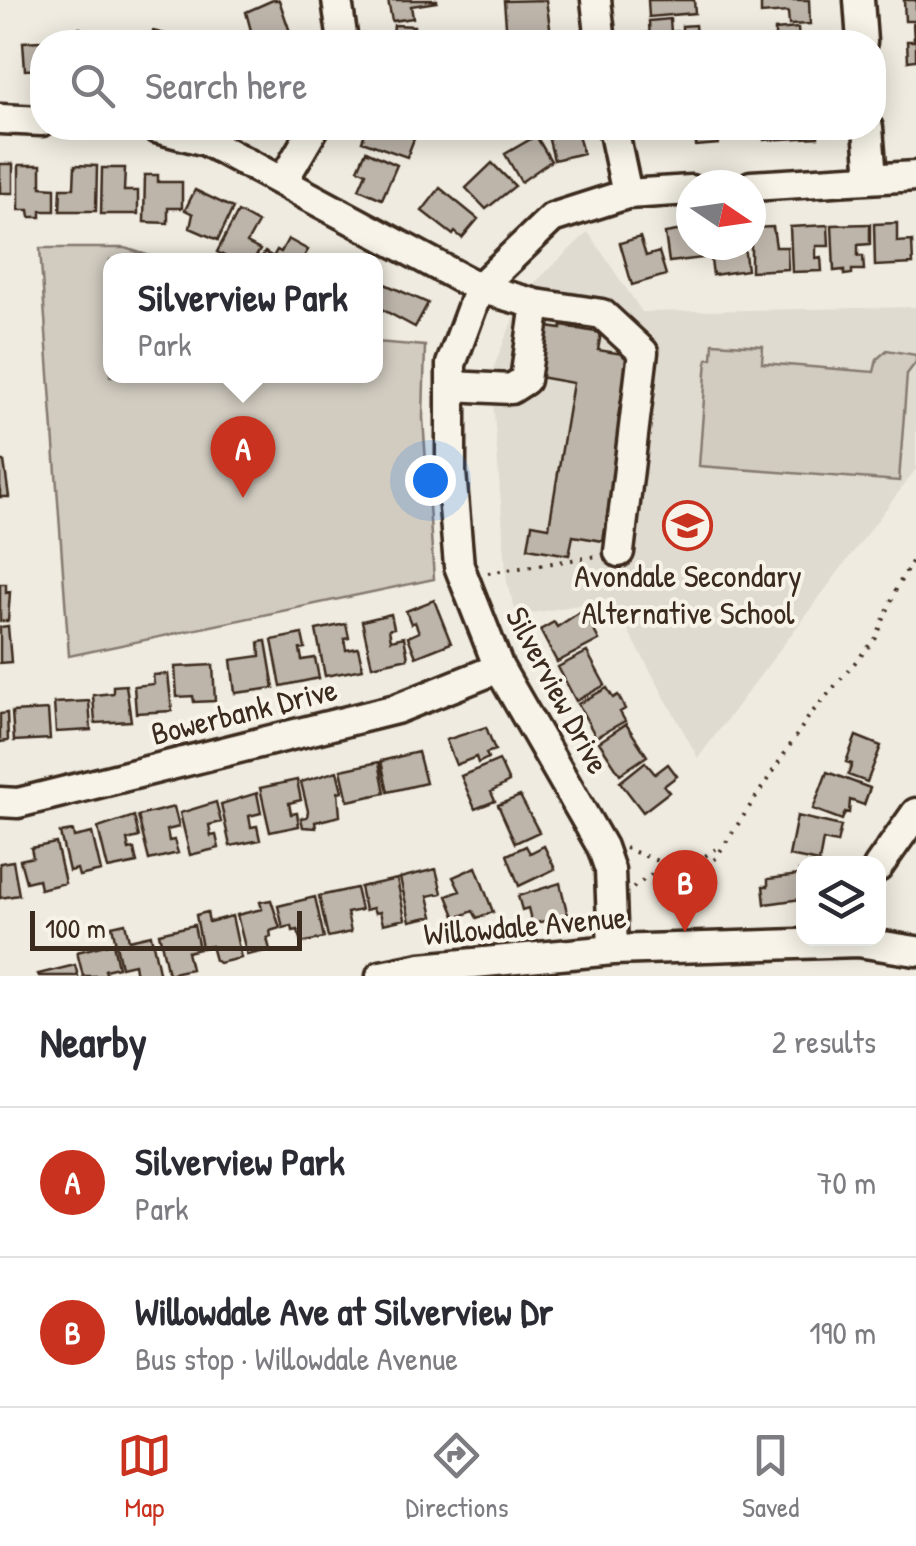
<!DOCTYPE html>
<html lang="en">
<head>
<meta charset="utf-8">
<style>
	body { margin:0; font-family:"Patrick Hand",sans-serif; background:#f2f2f3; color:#2b2b33 }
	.controls { position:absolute; right:30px; bottom:30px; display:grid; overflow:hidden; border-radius:20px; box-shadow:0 5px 25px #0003 }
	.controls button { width:90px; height:90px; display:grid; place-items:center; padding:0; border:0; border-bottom:2px solid #e1e1e2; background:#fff; color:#2b2b33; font:50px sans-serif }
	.compass { position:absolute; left:676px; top:170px; width:90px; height:90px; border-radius:50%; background:#fff; box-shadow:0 5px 25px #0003; rotate:103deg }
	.scale { position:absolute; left:30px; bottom:25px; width:272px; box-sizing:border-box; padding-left:10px; border:5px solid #3b2a1e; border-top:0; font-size:28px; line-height:35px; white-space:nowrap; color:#3b2a1e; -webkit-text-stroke:8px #f7f3e8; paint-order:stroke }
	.you { position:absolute; left:430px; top:480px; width:35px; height:35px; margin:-25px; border:8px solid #fff; border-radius:50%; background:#1a73e8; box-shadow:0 0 0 15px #1a73e833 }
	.badge { display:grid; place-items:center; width:65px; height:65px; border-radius:50%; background:#c8321e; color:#fff; font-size:32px; font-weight:700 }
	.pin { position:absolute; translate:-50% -82px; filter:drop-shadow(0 2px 5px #0008) }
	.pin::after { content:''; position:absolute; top:52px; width:35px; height:30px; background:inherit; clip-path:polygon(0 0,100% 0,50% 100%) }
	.popup { position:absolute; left:103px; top:253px; width:280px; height:130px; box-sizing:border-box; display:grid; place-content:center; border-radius:20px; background:#fff; filter:drop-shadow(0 2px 8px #0005); font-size:32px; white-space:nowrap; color:#7c7c81 }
	.popup b { font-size:38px; color:#2b2b33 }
	.popup::after { content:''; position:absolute; left:50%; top:100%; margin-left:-20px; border:20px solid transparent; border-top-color:#fff }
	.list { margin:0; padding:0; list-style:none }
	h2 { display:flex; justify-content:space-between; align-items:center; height:130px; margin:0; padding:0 40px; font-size:42px }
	h2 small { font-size:32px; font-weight:400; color:#7c7c81 }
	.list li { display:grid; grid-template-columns:65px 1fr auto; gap:30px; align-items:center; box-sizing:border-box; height:150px; padding:0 40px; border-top:2px solid #e1e1e2 }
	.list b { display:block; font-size:38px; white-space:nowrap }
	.list p { margin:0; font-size:32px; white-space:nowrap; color:#7c7c81 }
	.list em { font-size:32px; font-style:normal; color:#7c7c81 }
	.icon { flex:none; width:55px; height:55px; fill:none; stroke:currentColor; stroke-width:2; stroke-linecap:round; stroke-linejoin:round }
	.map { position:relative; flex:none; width:916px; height:976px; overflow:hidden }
	.search { position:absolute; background:#fff; box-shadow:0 5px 25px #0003; left:30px; right:30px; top:30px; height:110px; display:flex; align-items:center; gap:25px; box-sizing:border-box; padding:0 35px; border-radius:40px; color:#7c7c81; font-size:38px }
	.sheet { height:430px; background:#fff }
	nav { display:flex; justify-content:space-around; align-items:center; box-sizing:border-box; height:140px; border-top:2px solid #e1e1e2; background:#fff; font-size:28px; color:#7c7c81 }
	nav a { display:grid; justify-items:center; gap:5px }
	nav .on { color:#c8321e }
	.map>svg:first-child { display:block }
	.built { fill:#e0dbd0 }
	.green { fill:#d1cbc0; stroke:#867a6f; stroke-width:2.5 }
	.building { fill:#bdb5aa; stroke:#3b2a1e; stroke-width:2.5 }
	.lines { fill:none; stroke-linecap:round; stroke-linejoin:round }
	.minor-casing { stroke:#3b2a1e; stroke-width:35 }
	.path { stroke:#3b2a1e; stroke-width:4; stroke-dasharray:2.5 8; stroke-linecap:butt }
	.minor { stroke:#f7f3e8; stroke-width:28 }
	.labels { text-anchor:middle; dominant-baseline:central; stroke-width:8; stroke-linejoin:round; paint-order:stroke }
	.poi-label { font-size:32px; fill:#3b2a1e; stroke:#f7f3e8 }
	.street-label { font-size:32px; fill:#3b2a1e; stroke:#f7f3e8 }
</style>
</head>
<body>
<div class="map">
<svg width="916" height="976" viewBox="0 0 916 976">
	<rect width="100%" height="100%" fill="#efebe0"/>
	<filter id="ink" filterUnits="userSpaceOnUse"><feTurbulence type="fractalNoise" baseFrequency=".01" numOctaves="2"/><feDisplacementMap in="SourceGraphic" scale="20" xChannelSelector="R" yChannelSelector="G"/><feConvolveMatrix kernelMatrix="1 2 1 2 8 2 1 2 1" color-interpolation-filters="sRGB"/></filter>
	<g filter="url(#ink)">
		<path class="built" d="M588 232 642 312 916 307V469L698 758 611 599 517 616 507 582 491 374 523 294Z"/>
		<path class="green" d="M40 248H125L163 260H110V376H376V342L425 346 423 418 434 579 69 656Z
			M713 343 763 346 762 363 874 372 877 359 887 350 916 355V362L907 374 899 481 699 466 707 359 712 358Z"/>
		<path class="building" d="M273 0H279L290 32 254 42 246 12Z
			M388 0H437V2L411 6 413 18 392 21Z
			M546 0 551 34 507 37 504 1Z
			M648 0H694L695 13 649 17Z
			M761 0H809L810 24 789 25 788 12 761 14Z
			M904 0H916V21H905Z
			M670 19 671 32 682 31V26L695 25 697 42H650L649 21Z
			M913 24H916V60L908 61 907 41H914Z
			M394 25 414 26V30L426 33V38L440 39V42H392Z
			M80 28 81 42H102H67L66 29Z
			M798 28 799 42H767H775V30Z
			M153 31 196 42H150Z
			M58 40 42 42V69L25 70 23 42Z
			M367 128H407L417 131 407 157 362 141Z
			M546 128H576L583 153 554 160Z
			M669 128H717L718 144 696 146V136L670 138Z
			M763 128H817L818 137 764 140Z
			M536 136 551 161 521 182 505 154Z
			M366 151 397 165 382 199 359 189 366 173 358 169Z
			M492 163 515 186 486 209 466 188Z
			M0 164H13V193H0Z
			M19 165H41V187L55 188V211H41V217H30L29 210H19Z
			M75 165 97 166 96 211H60L61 188H74Z
			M102 168H125L124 191H138V214H101Z
			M145 175H158V182H182V208H168V223L144 222Z
			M440 188 478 219 462 238 455 232 453 235 422 211Z
			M195 190 233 208 218 240 190 228 193 214 185 210Z
			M238 212 258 223 247 243 260 250 254 260H232L217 252Z
			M897 223V242L912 241 913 264 875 266 874 224Z
			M870 224V244L858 245V256H863L864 270H852V274L844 275V270L834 271 832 225Z
			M828 225 829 246H816V258L821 257 822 271 792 272 790 227Z
			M773 227 776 247H787L788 269 751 271V228Z
			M689 229 691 245H702L703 258 669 262 665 233Z
			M640 237 646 256 659 252 666 275 632 285 620 243Z
			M288 239 308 250 302 260H260L265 252 273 257 277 250 281 252Z
			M709 245H744L747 270 713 275Z
			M378 281 428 303 415 327 376 306Z
			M562 326 601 333 598 350 629 355 618 417 630 419 616 461 603 541 573 536 569 555 528 548 532 524 549 527 573 383 539 377 547 327 561 329Z
			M0 461H4L9 497H0Z
			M0 584H6V593L10 592 8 621H0Z
			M434 600 451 643 416 657 408 637 419 632 415 622 411 624 406 611Z
			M583 610 599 640 557 662 540 630 554 622 557 627Z
			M391 614 394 628 389 629 391 640 404 637 408 658 372 666 362 621Z
			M346 624 349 638 344 639 346 650 358 648 363 669 325 676 316 630Z
			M8 626 11 662 0 663V627Z
			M302 634 305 648 300 649 302 660 315 658 319 678 281 686 272 640Z
			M266 641 274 688 235 693 231 660 260 656 259 642Z
			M587 652 605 685 576 701 558 667Z
			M213 665 215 701 194 702 193 696 177 697 175 667Z
			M168 674 172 711 136 713 134 686 154 684 153 675Z
			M126 685 131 721 95 723 93 695 113 693V686Z
			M607 688 613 698 618 695 625 709 620 712 625 721 596 737 578 704Z
			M89 701 91 730 56 732 54 703Z
			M48 710 50 739 14 741 12 712Z
			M7 713 8 741 0 742V714Z
			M626 724 647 756 620 774 599 742Z
			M486 727 495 750 486 753 488 758 478 763 476 757 456 765 446 740Z
			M856 736 881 746 867 782 848 775 852 764 846 762Z
			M418 752 426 783 388 792 381 761Z
			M499 760 509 782 491 792 495 801 475 809 461 776Z
			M379 762 385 793 348 801 341 770Z
			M645 762 655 774 668 764 677 776 664 786 669 792 643 812 620 782Z
			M337 771 342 791 338 792 340 816 315 822 316 828 303 827 301 818 307 817 308 811 301 782Z
			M827 772 870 788 864 805 850 800 849 813 845 812 842 820 813 809Z
			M297 780 301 800 289 803 291 814 297 813 299 826 270 832 260 788Z
			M257 793 261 813 249 816 251 827 257 826 260 840 230 846 221 804Z
			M520 796 539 832 515 843 498 805Z
			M216 802 221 822 209 825 211 836 216 835 219 848 190 855 180 813Z
			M174 807 179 827 167 830 169 841 174 840 178 853 149 860 138 816Z
			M134 816 139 837 127 840 129 850 134 849 137 863 108 869 98 828Z
			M797 816 841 826 837 843 823 840 819 862 789 856Z
			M73 831 74 837 92 833 101 871 79 876 77 869 69 871 60 833Z
			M56 843 65 883 40 889 38 879 26 882 20 860 33 857 31 848Z
			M526 846 530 853 544 846 555 869 519 886 507 855Z
			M13 861 19 895 0 898V863Z
			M476 867 493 912 477 918 473 911 456 918 447 896 460 891 453 877Z
			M436 869 442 893 428 896 433 916 410 921 400 878Z
			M799 871H804V902L801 899 765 904 763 886H768V879L799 875Z
			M397 879 405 919 383 924 380 912 375 913 373 908 365 910 360 887Z
			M560 883 567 912 571 918 569 922 550 924 549 920 532 924 528 908 522 910 518 896Z
			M356 888 361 910 347 913 351 932 328 937 319 896Z
			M315 897 324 938 301 943 298 930 293 931 292 926 283 928 278 906Z
			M271 900 280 928 270 931 271 937 267 938 270 950 247 955 237 915 262 909 260 902Z
			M207 912 209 922 232 916 241 958 219 963 215 960 211 946 202 948 196 915Z
			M125 923 129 940 151 935 160 976H136L134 964 121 967 112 926Z
			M194 925 199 949 187 952 191 969 168 974 159 933Z
			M113 943 118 967 105 970 107 976H83L77 952Z
			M75 965 78 976H39L38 974Z"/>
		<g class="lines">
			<defs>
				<path id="minor" d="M337 0 343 42
					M596 0 601 42
					M859 0 862 42
					M0 119 42 121
					M156 128 206 141 479 288 536 304 602 314 643 352 619 552
					M613 128 627 194
					M868 128 872 178
					M283 181 314 128
					M751 186 916 176
					M451 386 511 389 525 380 536 304
					M0 802 18 803 396 709 499 668
					M878 867 916 813
					M613 950 610 870 602 847 499 668 459 566 451 472V364L479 288 552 218 627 194 691 190
					M381 976 421 968 613 950 858 942 916 951"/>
			</defs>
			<use href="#minor" class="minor-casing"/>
			<path class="path" d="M488 573 597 556
				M625 848 665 864 705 856 719 847
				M633 888 665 864
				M682 925 690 897 810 715 876 638 897 587 916 555"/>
			<use href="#minor" class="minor"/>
		</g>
	</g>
	<defs>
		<symbol id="school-ring" viewBox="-11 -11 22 22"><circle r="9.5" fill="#f7f3e8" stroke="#c8321e" stroke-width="1.5"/><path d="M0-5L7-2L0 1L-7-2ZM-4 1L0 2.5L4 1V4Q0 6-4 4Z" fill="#c8321e"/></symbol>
	</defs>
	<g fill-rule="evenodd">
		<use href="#school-ring" x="660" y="498" width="55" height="55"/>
	</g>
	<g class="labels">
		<g class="poi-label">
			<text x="688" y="575">Avondale Secondary<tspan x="688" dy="37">Alternative School</tspan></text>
		</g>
		<g class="street-label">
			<text transform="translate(558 690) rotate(62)">Silverview Drive</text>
			<text transform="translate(244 711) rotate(-14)">Bowerbank Drive</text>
			<text transform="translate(525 925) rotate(-5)">Willowdale Avenue</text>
		</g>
	</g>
</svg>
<div class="controls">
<button><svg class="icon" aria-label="layers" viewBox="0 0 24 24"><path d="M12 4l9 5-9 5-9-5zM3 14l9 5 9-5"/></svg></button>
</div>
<svg class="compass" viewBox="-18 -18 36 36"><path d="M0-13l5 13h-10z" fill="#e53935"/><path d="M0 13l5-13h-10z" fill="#7c7c81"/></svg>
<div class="scale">100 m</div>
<div class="you"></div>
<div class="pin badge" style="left:243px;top:498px">A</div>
<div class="popup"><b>Silverview Park</b>Park</div>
<div class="pin badge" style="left:685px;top:932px">B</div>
<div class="search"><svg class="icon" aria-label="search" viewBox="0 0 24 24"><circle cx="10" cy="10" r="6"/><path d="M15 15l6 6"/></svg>Search here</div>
</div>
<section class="sheet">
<h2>Nearby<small>2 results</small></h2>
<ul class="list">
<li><span class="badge">A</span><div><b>Silverview Park</b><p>Park</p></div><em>70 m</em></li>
<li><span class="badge">B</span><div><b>Willowdale Ave at Silverview Dr</b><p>Bus stop · Willowdale Avenue</p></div><em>190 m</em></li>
</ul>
</section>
<nav>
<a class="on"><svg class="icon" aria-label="map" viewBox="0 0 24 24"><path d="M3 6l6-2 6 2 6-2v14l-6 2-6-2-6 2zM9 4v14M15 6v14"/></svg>Map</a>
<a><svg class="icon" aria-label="directions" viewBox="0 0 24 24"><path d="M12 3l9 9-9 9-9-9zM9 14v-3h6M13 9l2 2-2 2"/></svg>Directions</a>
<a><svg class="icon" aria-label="saved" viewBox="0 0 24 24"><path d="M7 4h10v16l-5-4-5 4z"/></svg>Saved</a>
</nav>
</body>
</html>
